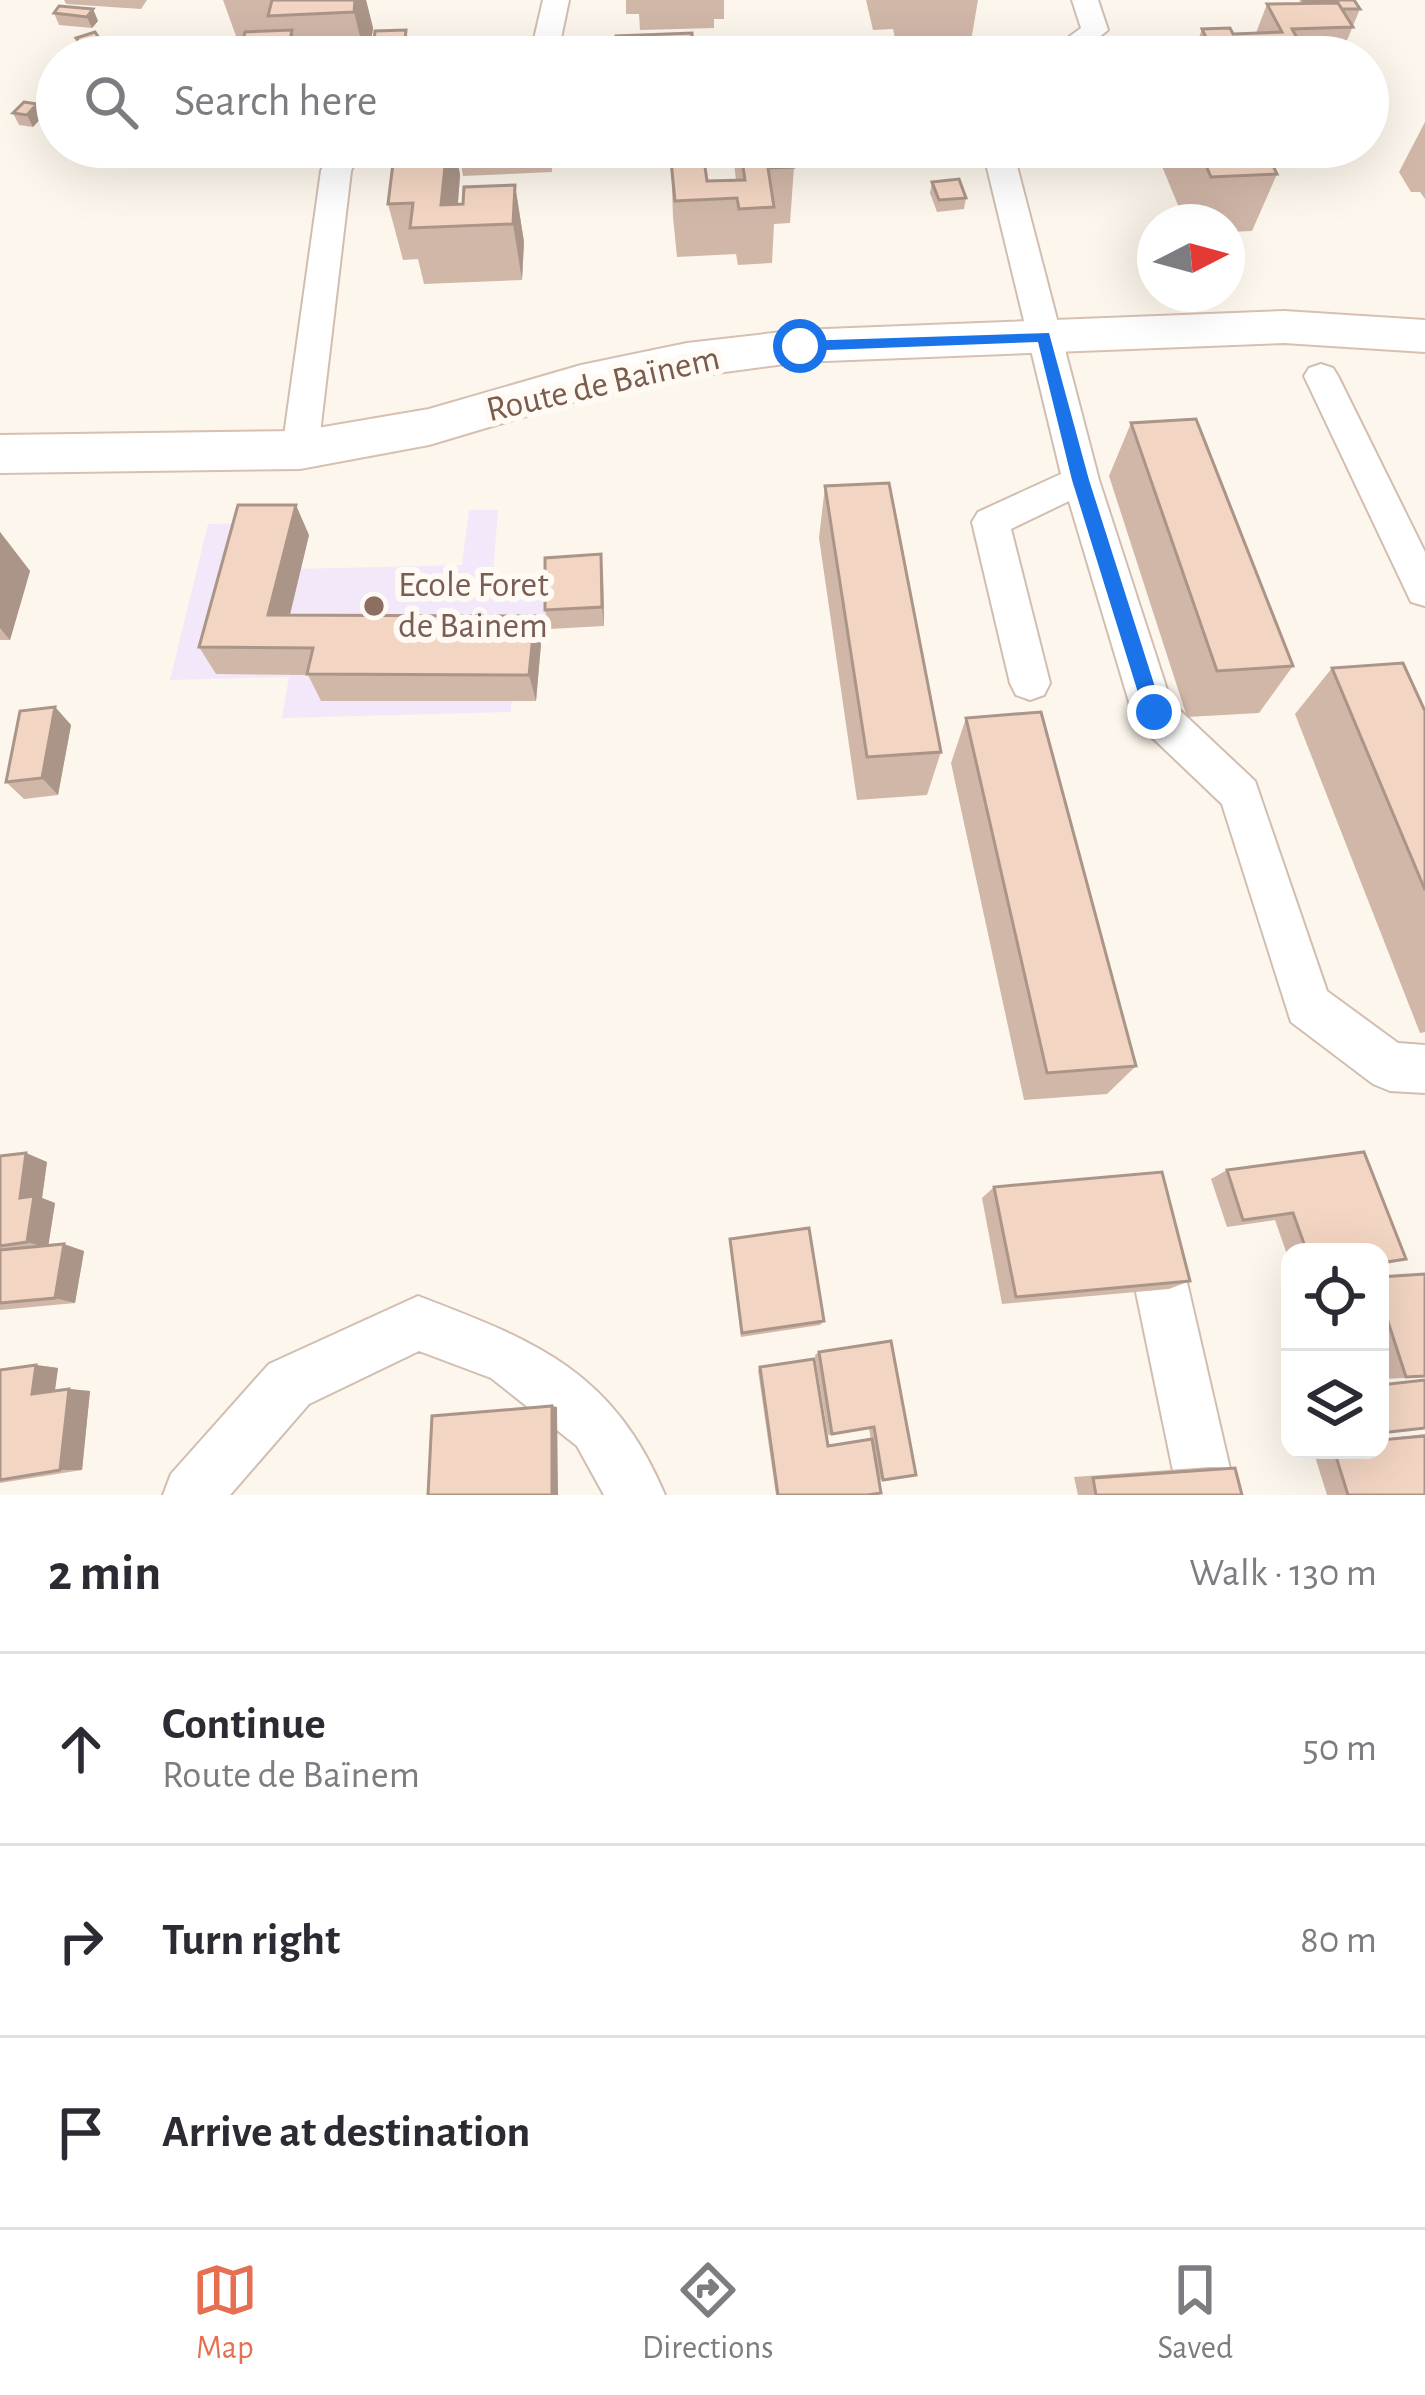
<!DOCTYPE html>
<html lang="en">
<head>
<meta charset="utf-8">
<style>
	body { margin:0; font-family:"Alegreya Sans",sans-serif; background:#f2f2f3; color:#2b2b33 }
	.controls { position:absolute; right:36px; bottom:36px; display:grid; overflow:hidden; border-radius:24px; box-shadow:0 12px 48px #0002 }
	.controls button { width:108px; height:108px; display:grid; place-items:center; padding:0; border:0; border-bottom:3px solid #e1e1e2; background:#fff; color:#2b2b33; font:60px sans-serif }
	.compass { position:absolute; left:1137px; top:204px; width:108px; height:108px; border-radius:50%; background:#fff; box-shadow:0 12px 48px #0002; rotate:84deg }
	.stop { position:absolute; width:36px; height:36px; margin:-27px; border:9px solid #1a73e8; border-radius:50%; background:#fff }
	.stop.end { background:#1a73e8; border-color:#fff; box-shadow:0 3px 12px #0008 }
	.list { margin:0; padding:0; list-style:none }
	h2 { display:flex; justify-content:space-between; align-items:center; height:156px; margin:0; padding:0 48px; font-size:51px }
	h2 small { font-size:39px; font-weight:400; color:#7c7c81 }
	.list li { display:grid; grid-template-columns:78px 1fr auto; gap:36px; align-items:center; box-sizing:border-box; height:192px; padding:0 48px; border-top:3px solid #e1e1e2 }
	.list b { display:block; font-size:45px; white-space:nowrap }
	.list p { margin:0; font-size:39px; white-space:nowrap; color:#7c7c81 }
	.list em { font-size:39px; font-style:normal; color:#7c7c81 }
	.icon { flex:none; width:66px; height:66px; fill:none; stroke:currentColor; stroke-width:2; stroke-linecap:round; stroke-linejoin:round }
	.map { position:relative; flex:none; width:1425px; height:1495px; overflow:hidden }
	.search { position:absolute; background:#fff; box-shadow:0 12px 48px #0002; left:36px; right:36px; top:36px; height:132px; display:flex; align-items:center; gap:30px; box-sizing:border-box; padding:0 42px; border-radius:66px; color:#7c7c81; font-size:45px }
	.sheet { height:732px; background:#fff }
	nav { display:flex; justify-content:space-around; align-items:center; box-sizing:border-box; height:168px; border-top:3px solid #e1e1e2; background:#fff; font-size:33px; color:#7c7c81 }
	nav a { display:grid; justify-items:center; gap:6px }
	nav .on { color:#e76f51 }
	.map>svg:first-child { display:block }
	.education { fill:#f3e8fa }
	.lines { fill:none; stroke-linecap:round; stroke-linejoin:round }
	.street-casing { stroke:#d1beb0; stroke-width:4 }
	.secondary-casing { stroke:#d6c0b0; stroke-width:4 }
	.street { fill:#fff; fill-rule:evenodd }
	.secondary { fill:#fff; fill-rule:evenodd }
	.wall { fill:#d1b7a8 }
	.shaded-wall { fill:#aa9588 }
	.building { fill:#f3d5c3; stroke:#aa9588; stroke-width:3 }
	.route { fill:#1a73e8 }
	.education-dot { fill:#8d6e63; stroke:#fffaf3; stroke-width:4.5 }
	.labels { text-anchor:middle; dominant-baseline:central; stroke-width:12; stroke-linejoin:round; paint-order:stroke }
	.street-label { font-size:36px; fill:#7a5c4d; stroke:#fffaf3 }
	.education-label { font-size:36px; fill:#785e54; stroke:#fffaf3; text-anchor:start }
</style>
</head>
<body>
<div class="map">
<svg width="1425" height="1495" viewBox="0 0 1425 1495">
	<rect width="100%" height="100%" fill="#fdf6ec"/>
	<path class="education" d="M469 510H498L492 586 561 584 560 627 516 628 511 712 282 718 289 677 170 680 208 524 301 522 293 569 462 565Z"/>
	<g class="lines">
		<defs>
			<path id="street" d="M543 0H569L560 43 544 57H512L534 39Z
				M1072 0H1098L1108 30 1074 57H1042L1081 28Z
				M331 147H361L351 171 318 450 313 459 300 463 287 459 282 450 321 171Z
				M982 147H1012L1099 480 1171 702 1255 781 1327 991 1398 1043 1425 1045V1093L1390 1091 1373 1084 1291 1022 1222 804 1138 724 1132 712 1069 501 1011 529 1050 683 1044 695 1030 700 1016 695 1010 683 972 522 978 512 1061 474Z
				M1321 364 1333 368 1338 376 1425 552V606L1411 602 1304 376 1309 368Z
				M1151 1213 1170 1220 1177 1239 1236 1495H1178L1125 1239 1132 1220Z
				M418 1296C536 1341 613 1371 665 1495H604L577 1446 491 1378 419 1351 309 1404 230 1495H163L171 1474 269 1364Z"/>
			<path id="secondary" d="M1284 311 1425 320V352L1284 343 800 362 687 377 583 399 429 445 300 469 0 473V435L300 431 429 409 581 365 687 343 800 330Z"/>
		</defs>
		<use href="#street" class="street-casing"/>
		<use href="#secondary" class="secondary-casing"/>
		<use href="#street" class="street"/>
		<use href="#secondary" class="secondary"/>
	</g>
	<path class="wall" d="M64 0H147L141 9 66 4Z
		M223 0H366L373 28 369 57H239L244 36H236Z
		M626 0H724V19H714V28L640 30 639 14H626Z
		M866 0H978L971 41 896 43 893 29 873 30Z
		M1300 0H1354L1360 9 1340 57H1192L1202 29 1233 34 1256 33 1267 4H1299Z
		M93 9 98 21 92 28 59 25 54 13Z
		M408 41 407 57H374L373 52Z
		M57 90V135L51 134 42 117 33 127 19 125 13 113 37 104 40 110Z
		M1425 122V199L1420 192H1411L1399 172Z
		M389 147H455L460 175 458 204 515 185 524 242 522 280 424 284 418 259 403 260 388 204 395 148Z
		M458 147H551L552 172 463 176Z
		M732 147H869L791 152 794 167 790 223 774 224 772 263 738 265 736 254 677 257 673 217 671 161 707 181 736 180Z
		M1154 147H1264L1277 174 1252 231 1227 232V222H1185Z
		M932 182 966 198 964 209 937 212 930 193Z
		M1131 423 1293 666 1259 713 1187 717 1109 476Z
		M825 486 941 752 927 795 857 800 819 538Z
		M0 532 30 571 10 640H0Z
		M309 535 290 615 541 644 536 701H321L308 675 216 674 199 647Z
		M603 574 604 626 549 629 545 610Z
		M1332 668 1425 711V1032L1420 1033 1295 714Z
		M55 707 71 725 58 795 24 799 6 782Z
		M966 718 1136 1066 1107 1094 1024 1100 951 763Z
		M26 1153 47 1162 42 1198 55 1203 48 1245 84 1251 75 1303 0 1310V1156Z
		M1227 1170 1406 1259 1380 1266V1252H1290V1263L1275 1220 1227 1227 1211 1179Z
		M994 1187 1190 1281 1169 1289 1002 1304 982 1198Z
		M730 1239 824 1321 820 1325 741 1337Z
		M1425 1274V1377L1383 1379 1380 1369V1277Z
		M891 1341 883 1480 878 1479 867 1495H776L758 1370 760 1367 828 1446 871 1440 869 1428 828 1435 815 1355 819 1352Z
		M36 1365 58 1368 55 1391 69 1389 90 1391 82 1470 0 1483V1370Z
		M1425 1434V1495H1327L1313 1450H1380V1439Z
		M1210 1467 1235 1468 1242 1495H1078L1074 1477Z"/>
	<path class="shaded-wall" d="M355 0H366L373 28 369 57H365L354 12Z
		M93 9 98 21 92 28 87 17Z
		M292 30 299 57H286Z
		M406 30 408 41 407 57 404 50Z
		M103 44 108 55 88 57 85 50Z
		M37 104 42 117 33 127 27 115Z
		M447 147H455L460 175 456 226 441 205Z
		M515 185 524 242 522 280 513 224Z
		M296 505 309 535 283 643 268 615Z
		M0 532 30 571 10 640 0 628Z
		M601 554 603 574 604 626 602 607Z
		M535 616 541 644 536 701 529 675Z
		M55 707 71 725 58 795 42 778Z
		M26 1153 47 1162 42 1198 55 1203 48 1248 27 1242 20 1198Z
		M64 1244 84 1251 75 1303 55 1298Z
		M36 1365 58 1368 54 1396 32 1394Z
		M69 1389 90 1391 82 1470H60Z
		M552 1406 557 1407 558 1495H552Z"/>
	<path class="building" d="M272 0H355L354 12 268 16Z
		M1303 0H1354L1360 9H1342L1338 3H1305Z
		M1338 3 1353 27 1292 29 1308 57H1215L1202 29 1230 28 1233 34 1282 32 1267 4Z
		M59 6 93 9 87 17 54 13Z
		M292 30 286 57H239L245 32Z
		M406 30 404 50 373 52 375 31Z
		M95 32 103 44 85 50 76 38Z
		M692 33 693 57H533V46L616 44V36Z
		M776 40H795L797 49 864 46 867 57H779Z
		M97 53 136 57H93Z
		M57 90V114L39 112Z
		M24 102 37 104 27 115 13 113Z
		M395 147H447L441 205 463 204 464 187 515 185 513 224 410 228 413 203 388 204Z
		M740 147H791L794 167 768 168 774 207 739 209 737 198 675 201 671 161 704 160 707 181 745 180Z
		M1198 147H1264L1277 174 1211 177Z
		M959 179 966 198 939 200 932 182Z
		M1196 419 1293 666 1217 671 1131 423Z
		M889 483 941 752 867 757 825 486Z
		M238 505H296L268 615 535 616 529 675 307 674 313 648 199 647Z
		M601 554 602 607 545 610V558Z
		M1403 663 1425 711V890L1332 668Z
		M55 707 42 778 6 782 20 711Z
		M1041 712 1136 1066 1047 1073 966 718Z
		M1364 1152 1406 1259 1380 1263V1252H1307L1293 1213 1243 1220 1227 1170Z
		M26 1153 20 1198 34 1196 27 1242 0 1246V1156Z
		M1162 1172 1190 1281 1016 1297 994 1187Z
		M809 1228 824 1321 742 1333 730 1239Z
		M64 1244 55 1298 0 1303V1250Z
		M1425 1274V1376L1406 1377 1380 1297V1277Z
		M891 1341 916 1475 883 1480 874 1427 832 1434 819 1352Z
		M814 1359 828 1446 872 1439 881 1493 867 1495H778L760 1367Z
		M36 1365 32 1394 69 1389 60 1470 0 1480V1370Z
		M1425 1380V1428L1380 1433V1385Z
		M552 1406V1495H428L432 1416Z
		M1425 1436V1495H1348L1334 1450H1380V1440Z
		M1235 1468 1242 1495H1096L1093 1478Z"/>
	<path class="route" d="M1049 333 1089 480 1163 712 1154 721 1144 712 1072 480 1038 342 800 351 792 346 800 341Z"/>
	<circle class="education-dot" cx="374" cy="606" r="12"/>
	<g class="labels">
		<g class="street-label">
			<text transform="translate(603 384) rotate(-13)">Route de Baïnem</text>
		</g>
		<g class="education-label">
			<text x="398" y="585">Ecole Foret<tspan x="398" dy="41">de Bainem</tspan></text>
		</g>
	</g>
</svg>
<div class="controls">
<button><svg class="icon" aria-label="locate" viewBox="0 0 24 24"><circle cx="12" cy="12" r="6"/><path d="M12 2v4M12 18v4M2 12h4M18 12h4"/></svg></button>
<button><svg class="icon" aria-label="layers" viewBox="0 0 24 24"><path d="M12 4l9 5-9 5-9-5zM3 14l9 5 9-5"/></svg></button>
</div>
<svg class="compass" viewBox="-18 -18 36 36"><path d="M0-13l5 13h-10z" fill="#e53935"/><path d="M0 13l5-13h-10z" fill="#7c7c81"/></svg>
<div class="stop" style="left:800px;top:346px"></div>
<div class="stop end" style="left:1154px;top:712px"></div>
<div class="search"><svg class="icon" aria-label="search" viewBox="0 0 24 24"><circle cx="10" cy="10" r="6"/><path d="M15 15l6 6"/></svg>Search here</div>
</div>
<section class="sheet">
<h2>2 min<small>Walk · 130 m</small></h2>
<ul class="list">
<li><svg class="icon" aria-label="ahead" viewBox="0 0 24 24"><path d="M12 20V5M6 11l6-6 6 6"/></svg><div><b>Continue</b><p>Route de Baïnem</p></div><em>50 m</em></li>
<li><svg class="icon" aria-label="right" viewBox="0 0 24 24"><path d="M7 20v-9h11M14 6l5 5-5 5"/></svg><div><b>Turn right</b></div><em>80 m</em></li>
<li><svg class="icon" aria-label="arrive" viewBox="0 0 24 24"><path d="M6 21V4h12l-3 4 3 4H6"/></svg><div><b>Arrive at destination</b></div></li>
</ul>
</section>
<nav>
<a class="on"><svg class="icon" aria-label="map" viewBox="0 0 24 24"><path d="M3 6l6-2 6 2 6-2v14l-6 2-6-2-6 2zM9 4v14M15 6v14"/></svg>Map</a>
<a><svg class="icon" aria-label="directions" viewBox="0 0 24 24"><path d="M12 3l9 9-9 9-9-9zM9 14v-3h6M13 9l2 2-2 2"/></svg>Directions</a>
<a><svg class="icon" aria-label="saved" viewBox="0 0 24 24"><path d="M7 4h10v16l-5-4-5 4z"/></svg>Saved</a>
</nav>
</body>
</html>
